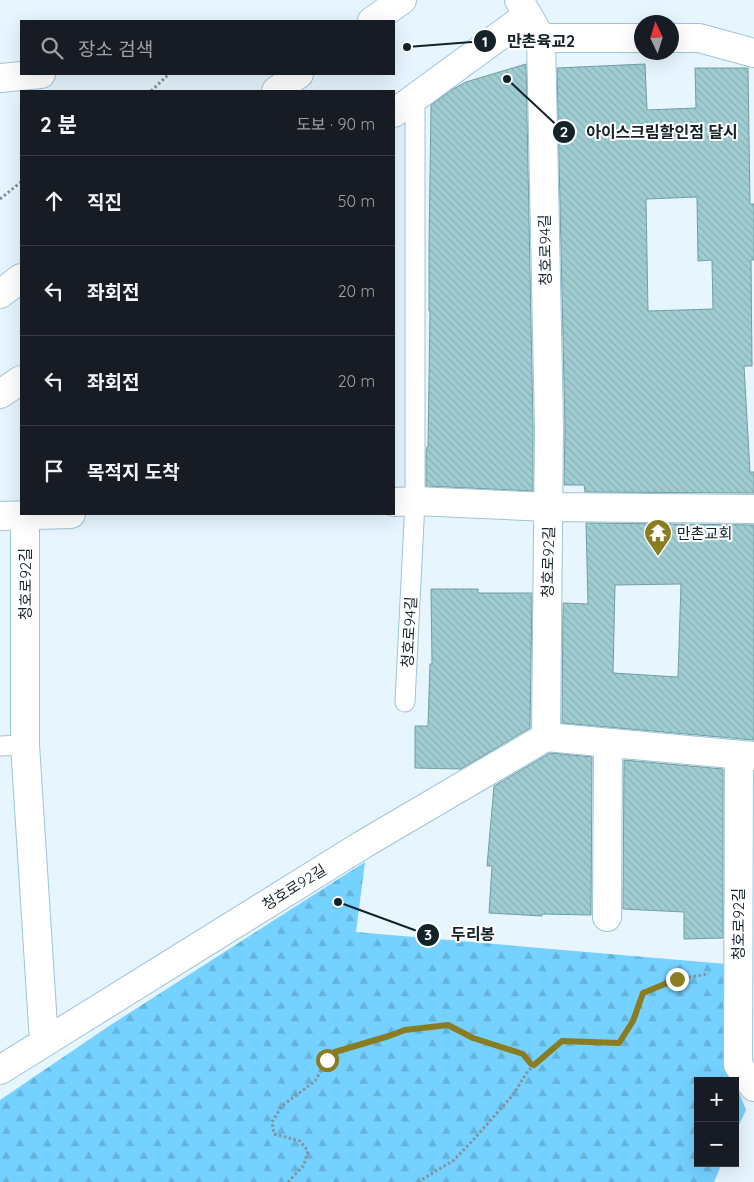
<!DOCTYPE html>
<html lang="ko">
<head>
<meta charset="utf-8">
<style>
	body { margin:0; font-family:Quicksand,"Noto Sans KR",sans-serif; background:#20242c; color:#f1f3f6 }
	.controls { position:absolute; right:15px; bottom:15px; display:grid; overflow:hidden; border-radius:0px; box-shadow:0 5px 20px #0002 }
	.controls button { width:45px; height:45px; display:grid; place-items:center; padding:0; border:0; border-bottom:1px solid #363941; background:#171b24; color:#f1f3f6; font:25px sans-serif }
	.compass { position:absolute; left:634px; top:15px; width:45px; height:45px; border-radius:50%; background:#171b24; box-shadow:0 5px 20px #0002; rotate:356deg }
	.stop { position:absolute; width:15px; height:15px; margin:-11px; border:4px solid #897c21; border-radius:50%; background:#fff }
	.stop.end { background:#897c21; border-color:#fff; box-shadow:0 1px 5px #0008 }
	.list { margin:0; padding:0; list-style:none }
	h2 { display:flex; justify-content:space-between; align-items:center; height:65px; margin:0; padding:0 20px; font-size:21px }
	h2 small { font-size:16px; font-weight:400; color:#9ea1a6 }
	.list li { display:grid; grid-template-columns:32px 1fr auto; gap:15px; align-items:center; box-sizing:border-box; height:90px; padding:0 20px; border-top:1px solid #363941 }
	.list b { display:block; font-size:19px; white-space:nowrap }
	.list em { font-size:16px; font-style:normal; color:#9ea1a6 }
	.icon { flex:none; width:28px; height:28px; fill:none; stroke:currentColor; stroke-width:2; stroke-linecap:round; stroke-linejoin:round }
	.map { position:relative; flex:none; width:754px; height:1182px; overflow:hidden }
	.search { position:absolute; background:#171b24; box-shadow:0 5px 20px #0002; left:20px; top:20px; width:375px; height:55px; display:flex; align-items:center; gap:12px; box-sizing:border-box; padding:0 18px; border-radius:0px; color:#9ea1a6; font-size:19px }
	.panel { position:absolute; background:#171b24; box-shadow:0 5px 20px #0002; left:20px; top:90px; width:375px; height:425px; border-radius:0px }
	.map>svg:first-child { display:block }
	.forest { fill:url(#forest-firs) }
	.building { fill:url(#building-back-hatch); stroke:#729ea4; fill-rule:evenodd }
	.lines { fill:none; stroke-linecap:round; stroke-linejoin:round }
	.service-casing { stroke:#9fc4d8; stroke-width:21 }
	.minor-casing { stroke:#9fc4d8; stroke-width:30 }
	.secondary-casing { stroke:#9fc4d8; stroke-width:30 }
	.path { stroke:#84939b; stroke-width:3; stroke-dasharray:2.5 2.5; stroke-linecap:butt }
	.service { stroke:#fff; stroke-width:19 }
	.minor { stroke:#fff; stroke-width:28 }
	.secondary { stroke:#fff; stroke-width:28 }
	.route { stroke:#897c21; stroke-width:6 }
	.labels { text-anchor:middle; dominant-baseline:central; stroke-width:4; stroke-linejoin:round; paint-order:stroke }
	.street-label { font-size:15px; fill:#14232a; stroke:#fff }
	.poi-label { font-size:15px; fill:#14232a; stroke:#fff; text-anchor:start }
	.leader { fill:none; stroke:#14232a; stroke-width:2 }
	.callout-dot { fill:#14232a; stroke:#fff; stroke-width:2 }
	.mark-label { font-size:15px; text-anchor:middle; font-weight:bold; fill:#fff }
	.callout-label { font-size:16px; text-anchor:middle; font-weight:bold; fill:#14232a; stroke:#fff; stroke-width:4; stroke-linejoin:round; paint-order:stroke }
</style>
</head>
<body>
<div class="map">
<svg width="754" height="1182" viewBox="0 0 754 1182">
	<defs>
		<pattern id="forest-firs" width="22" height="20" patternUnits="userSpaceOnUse" patternTransform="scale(1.25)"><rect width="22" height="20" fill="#75d1ff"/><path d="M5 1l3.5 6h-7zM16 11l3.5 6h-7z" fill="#64b3db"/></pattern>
		<pattern id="building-back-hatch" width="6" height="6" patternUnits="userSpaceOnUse" patternTransform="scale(1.25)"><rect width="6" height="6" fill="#9fcdd2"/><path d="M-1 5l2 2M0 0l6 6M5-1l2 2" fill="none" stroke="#88b0b4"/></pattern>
	</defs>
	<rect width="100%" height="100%" fill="#e6f5fe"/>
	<path class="forest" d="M365 862 356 932 726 964 735 1081H698V1163H722L714 1182H0V1100L109 1026Z
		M735 1082 746 1110 735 1133Z"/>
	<path class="building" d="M526 64 533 427V491L426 486V453L427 447H428L430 311H429V249L431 105 453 89 466 82Z
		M645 64 647 110 696 108 695 68H748L750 204H754V260H751L752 366H744L750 472H754V493L585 492 584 485H564L565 427 557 68ZM697 197 698 261 712 260 713 309 648 311 646 199Z
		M586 523 754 525V740L562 723 563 603 588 604ZM681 584 678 677 613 673 615 585Z
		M431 589H478V593H532L530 728 461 769 415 768V726H428L430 664H432Z
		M550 753 592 757 591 915 542 914V916L489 913 492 866H487L494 786Z
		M624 760 723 769V938L684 939V912L623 909Z"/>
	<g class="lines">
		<defs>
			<path id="service" d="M405 702 415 501V98
				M0 746 25 745"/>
			<path id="minor" d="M519 0 541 38 549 427 546 737
				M541 38H642
				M672 38H699L754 53
				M0 78 41 74
				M394 113 528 15
				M0 394 21 380
				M394 502 415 501 549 507 754 509
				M25 515V745L44 1042
				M0 516 71 514
				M739 755 738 1065 754 1087
				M607 917 608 743
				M0 1070 362 845 546 737 754 756"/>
			<path id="secondary" d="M372 21 402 0
				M276 91 299 74
				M0 294 21 278"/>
		</defs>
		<use href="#service" class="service-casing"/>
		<use href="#minor" class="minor-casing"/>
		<use href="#secondary" class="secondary-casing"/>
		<path class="path" d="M151 91 169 74
			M0 199 21 182
			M288 1182 304 1165 308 1151 300 1141 274 1134 272 1122 282 1106 315 1081 327 1060 335 1052 389 1036 405 1030 448 1025 473 1038 523 1054 531 1065H534
			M418 1182 454 1160 474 1139 512 1096 528 1071 562 1041 619 1043 633 1021 643 993 677 979 709 974"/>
		<use href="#service" class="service"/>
		<use href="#minor" class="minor"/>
		<use href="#secondary" class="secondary"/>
	</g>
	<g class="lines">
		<path class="route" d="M327 1060 335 1052 389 1036 405 1030 448 1025 473 1038 523 1054 531 1064 534 1065 562 1041 619 1043 633 1021 643 993 677 979"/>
	</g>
	<defs>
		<symbol id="temple-pin" viewBox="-11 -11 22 30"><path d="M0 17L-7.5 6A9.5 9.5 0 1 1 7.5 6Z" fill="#897c21" stroke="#fff"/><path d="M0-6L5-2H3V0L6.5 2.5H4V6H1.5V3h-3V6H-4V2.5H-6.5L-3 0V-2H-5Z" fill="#fff"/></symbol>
	</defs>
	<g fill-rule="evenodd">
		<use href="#temple-pin" x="642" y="517" width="32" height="43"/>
	</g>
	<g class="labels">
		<g class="street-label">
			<text transform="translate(545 250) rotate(-91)">청호로94길</text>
			<text transform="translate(548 562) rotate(-89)">청호로92길</text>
			<text transform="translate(25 584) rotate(-90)">청호로92길</text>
			<text transform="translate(409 632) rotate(-87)">청호로94길</text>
			<text transform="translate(294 887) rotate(-32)">청호로92길</text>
			<text transform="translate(738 924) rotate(-90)">청호로92길</text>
		</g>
		<g class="poi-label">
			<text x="677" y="533">만촌교회</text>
		</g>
	</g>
	<path class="leader" d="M407 47L485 41M507 79L564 132M338 902L428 935"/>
	<g class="callout-dot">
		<circle cx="407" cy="47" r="5"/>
		<circle cx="507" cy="79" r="5"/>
		<circle cx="338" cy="902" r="5"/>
		<circle cx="485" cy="41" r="12"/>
		<circle cx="564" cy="132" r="12"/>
		<circle cx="428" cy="935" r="12"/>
	</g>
	<g class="mark-label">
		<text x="485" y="47">1</text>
		<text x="564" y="137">2</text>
		<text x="428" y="940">3</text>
	</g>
	<g class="callout-label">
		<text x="541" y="47">만촌육교2</text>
		<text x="662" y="138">아이스크림할인점 달시</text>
		<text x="473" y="940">두리봉</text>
	</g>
</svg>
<div class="controls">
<button>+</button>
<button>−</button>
</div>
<svg class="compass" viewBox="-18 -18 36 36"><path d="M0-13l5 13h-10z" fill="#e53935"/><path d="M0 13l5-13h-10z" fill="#9ea1a6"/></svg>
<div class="stop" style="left:327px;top:1060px"></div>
<div class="stop end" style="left:677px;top:979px"></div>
<div class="search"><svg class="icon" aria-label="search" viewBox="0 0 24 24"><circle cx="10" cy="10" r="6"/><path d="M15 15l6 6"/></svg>장소 검색</div>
<section class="panel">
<h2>2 분<small>도보 · 90 m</small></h2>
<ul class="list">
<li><svg class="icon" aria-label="ahead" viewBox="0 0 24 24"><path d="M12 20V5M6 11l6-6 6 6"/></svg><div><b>직진</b></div><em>50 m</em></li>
<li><svg class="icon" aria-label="left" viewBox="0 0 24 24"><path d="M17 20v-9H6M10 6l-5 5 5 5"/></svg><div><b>좌회전</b></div><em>20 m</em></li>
<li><svg class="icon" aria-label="left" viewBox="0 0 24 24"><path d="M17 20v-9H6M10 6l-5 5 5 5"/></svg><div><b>좌회전</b></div><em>20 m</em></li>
<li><svg class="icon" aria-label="arrive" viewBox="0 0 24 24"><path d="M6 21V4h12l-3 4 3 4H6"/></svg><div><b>목적지 도착</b></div></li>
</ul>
</section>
</div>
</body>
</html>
